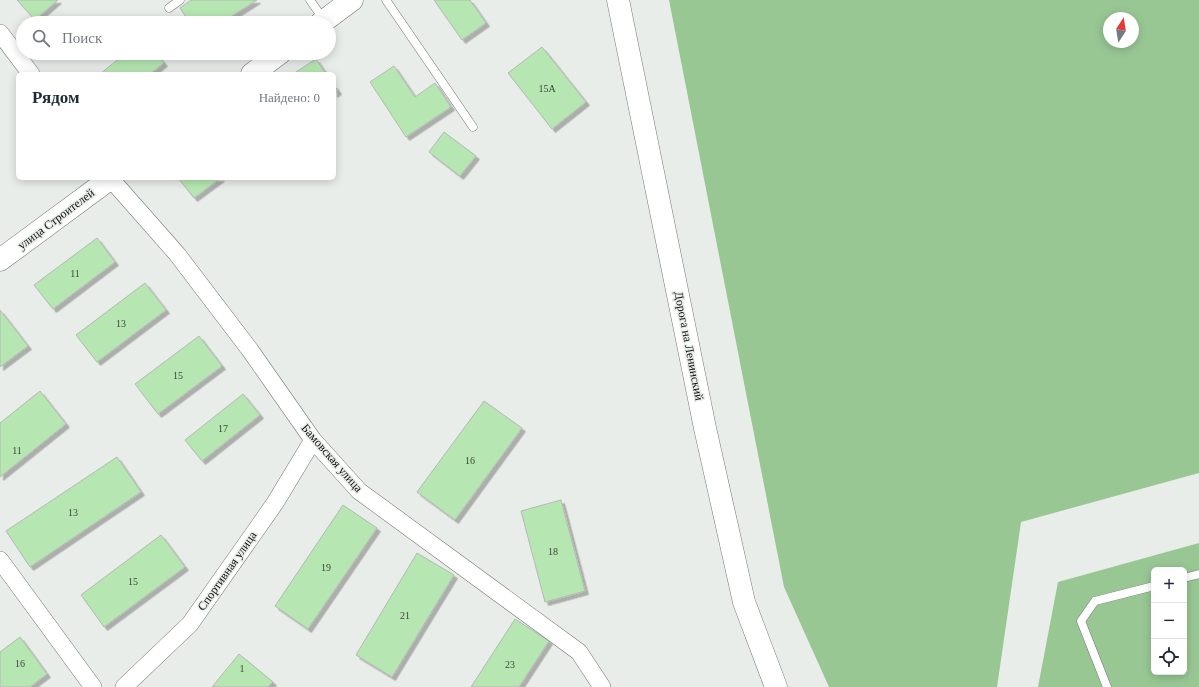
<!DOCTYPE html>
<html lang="ru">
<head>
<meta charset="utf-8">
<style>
	body { margin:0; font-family:Georgia,serif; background:#f2f2f3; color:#1f2937 }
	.controls { position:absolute; right:12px; bottom:12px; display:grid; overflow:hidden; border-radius:6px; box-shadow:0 2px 10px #0003 }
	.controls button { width:36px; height:36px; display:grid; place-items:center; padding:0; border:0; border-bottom:1px solid #e0e1e3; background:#fff; color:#1f2937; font:20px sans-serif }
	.compass { position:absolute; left:1103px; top:12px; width:36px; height:36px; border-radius:50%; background:#fff; box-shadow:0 2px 10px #0003; rotate:12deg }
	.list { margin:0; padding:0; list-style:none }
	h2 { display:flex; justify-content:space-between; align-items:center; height:52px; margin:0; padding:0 16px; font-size:17px }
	h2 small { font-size:13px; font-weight:400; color:#747a83 }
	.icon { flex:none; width:22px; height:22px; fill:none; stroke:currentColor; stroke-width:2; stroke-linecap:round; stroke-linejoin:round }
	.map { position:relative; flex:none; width:1199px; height:687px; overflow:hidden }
	.search { position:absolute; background:#fff; box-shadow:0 2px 10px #0003; left:16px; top:16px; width:320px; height:44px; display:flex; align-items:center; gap:10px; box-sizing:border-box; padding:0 14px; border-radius:22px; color:#747a83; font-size:15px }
	.panel { position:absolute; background:#fff; box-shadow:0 2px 10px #0003; left:16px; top:72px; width:320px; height:108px; border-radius:6px }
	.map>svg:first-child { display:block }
	.green { fill:#98c794; fill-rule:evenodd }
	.building { fill:#b6e7b2; stroke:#b4b8b3; filter:url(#shadow) }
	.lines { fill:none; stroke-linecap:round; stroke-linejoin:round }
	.lane-casing { stroke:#737672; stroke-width:9 }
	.street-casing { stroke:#737672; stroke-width:18 }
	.secondary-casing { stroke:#737672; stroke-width:23 }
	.lane { stroke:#fff; stroke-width:8 }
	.street { stroke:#fff; stroke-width:17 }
	.secondary { stroke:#fff; stroke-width:22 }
	.labels { text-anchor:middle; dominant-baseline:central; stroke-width:3; stroke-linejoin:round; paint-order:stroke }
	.number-label { font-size:10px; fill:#3a4638 }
	.street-label { font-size:12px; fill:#101110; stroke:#e9ede9 }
</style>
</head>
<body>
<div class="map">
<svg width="1199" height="687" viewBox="0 0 1199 687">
	<defs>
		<filter id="shadow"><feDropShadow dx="3.5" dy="3.5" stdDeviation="0" flood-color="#0004"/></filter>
	</defs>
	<rect width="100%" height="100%" fill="#e9ede9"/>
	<path class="green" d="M669 0H1199V473L1021 522 997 687H829L784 587ZM1109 18H1133V42H1109Z
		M1199 543V687H1038L1058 582ZM1154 570H1184V672H1154Z"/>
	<path class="building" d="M17 0H58L35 20Z
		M191 0H257L221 23H190L180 8Z
		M434 0H470L486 23 462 40Z
		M542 47 586 102 552 129 508 73Z
		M126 53H156L164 63 150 74H100Z
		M316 59 326 74H293Z
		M394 66 415 97 435 83 451 107 406 137 370 82Z
		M334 85 338 91 334 94Z
		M444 132 476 156 460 176 429 152Z
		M178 178H221L194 198Z
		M97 238 115 262 53 309 34 285Z
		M145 283 166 310 97 362 76 335Z
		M0 310 28 346 0 367Z
		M199 336 222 366 158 414 135 384Z
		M40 391 66 424 0 477V423Z
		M243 394 260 415 202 461 185 440Z
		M484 401 522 428 455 520 417 492Z
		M117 457 141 492 30 567 6 531Z
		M561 500 585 591 545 602 521 511Z
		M343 505 377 528 308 629 275 606Z
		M161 535 185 567 104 627 81 595Z
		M417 553 454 575 392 677 356 655Z
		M515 619 549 641 519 687H471Z
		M20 637 47 674 30 687H0V652Z
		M239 654 273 682 268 687H212Z"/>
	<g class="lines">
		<defs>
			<path id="lane" d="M310 0 324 20
				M386 0 473 127
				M169 8 180 0
				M1184 578 1199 574
				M1107 687 1081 621 1095 601 1154 586"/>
			<path id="street" d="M0 33 31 74
				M110 178 177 254 250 350 313 440 359 491 579 652 602 687
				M0 560 93 687
				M124 687 190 624 275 503 313 440"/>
			<path id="secondary" d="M618 0 705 428 744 602 776 687
				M321 23 352 0
				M252 74 280 53
				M0 260 111 178"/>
		</defs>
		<use href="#lane" class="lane-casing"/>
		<use href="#street" class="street-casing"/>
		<use href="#secondary" class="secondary-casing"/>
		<use href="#lane" class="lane"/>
		<use href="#street" class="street"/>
		<use href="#secondary" class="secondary"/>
	</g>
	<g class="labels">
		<g class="number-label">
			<text x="547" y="88">15А</text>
			<text x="75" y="273">11</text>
			<text x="121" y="323">13</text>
			<text x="178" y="375">15</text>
			<text x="223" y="428">17</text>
			<text x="17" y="450">11</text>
			<text x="470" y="460">16</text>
			<text x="73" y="512">13</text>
			<text x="553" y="551">18</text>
			<text x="326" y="567">19</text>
			<text x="133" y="581">15</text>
			<text x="405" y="615">21</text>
			<text x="20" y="663">16</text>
			<text x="510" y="664">23</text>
			<text x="242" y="668">1</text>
		</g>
		<g class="street-label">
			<text transform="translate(56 219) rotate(-37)">улица Строителей</text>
			<text transform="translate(689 346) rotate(79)">Дорога на Ленинский</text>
			<text transform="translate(332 458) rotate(49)">Бамовская улица</text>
			<text transform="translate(227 571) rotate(-55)">Спортивная улица</text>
		</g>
	</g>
</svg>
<div class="controls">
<button>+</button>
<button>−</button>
<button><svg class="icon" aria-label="locate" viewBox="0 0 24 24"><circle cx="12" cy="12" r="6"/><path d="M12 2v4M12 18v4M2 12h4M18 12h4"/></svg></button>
</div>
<svg class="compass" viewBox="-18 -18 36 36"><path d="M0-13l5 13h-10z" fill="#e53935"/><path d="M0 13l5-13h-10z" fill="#747a83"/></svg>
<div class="search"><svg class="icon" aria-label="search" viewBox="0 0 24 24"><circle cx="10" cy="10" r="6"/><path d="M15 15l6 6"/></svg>Поиск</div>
<section class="panel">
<h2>Рядом<small>Найдено: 0</small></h2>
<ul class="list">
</ul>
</section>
</div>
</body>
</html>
